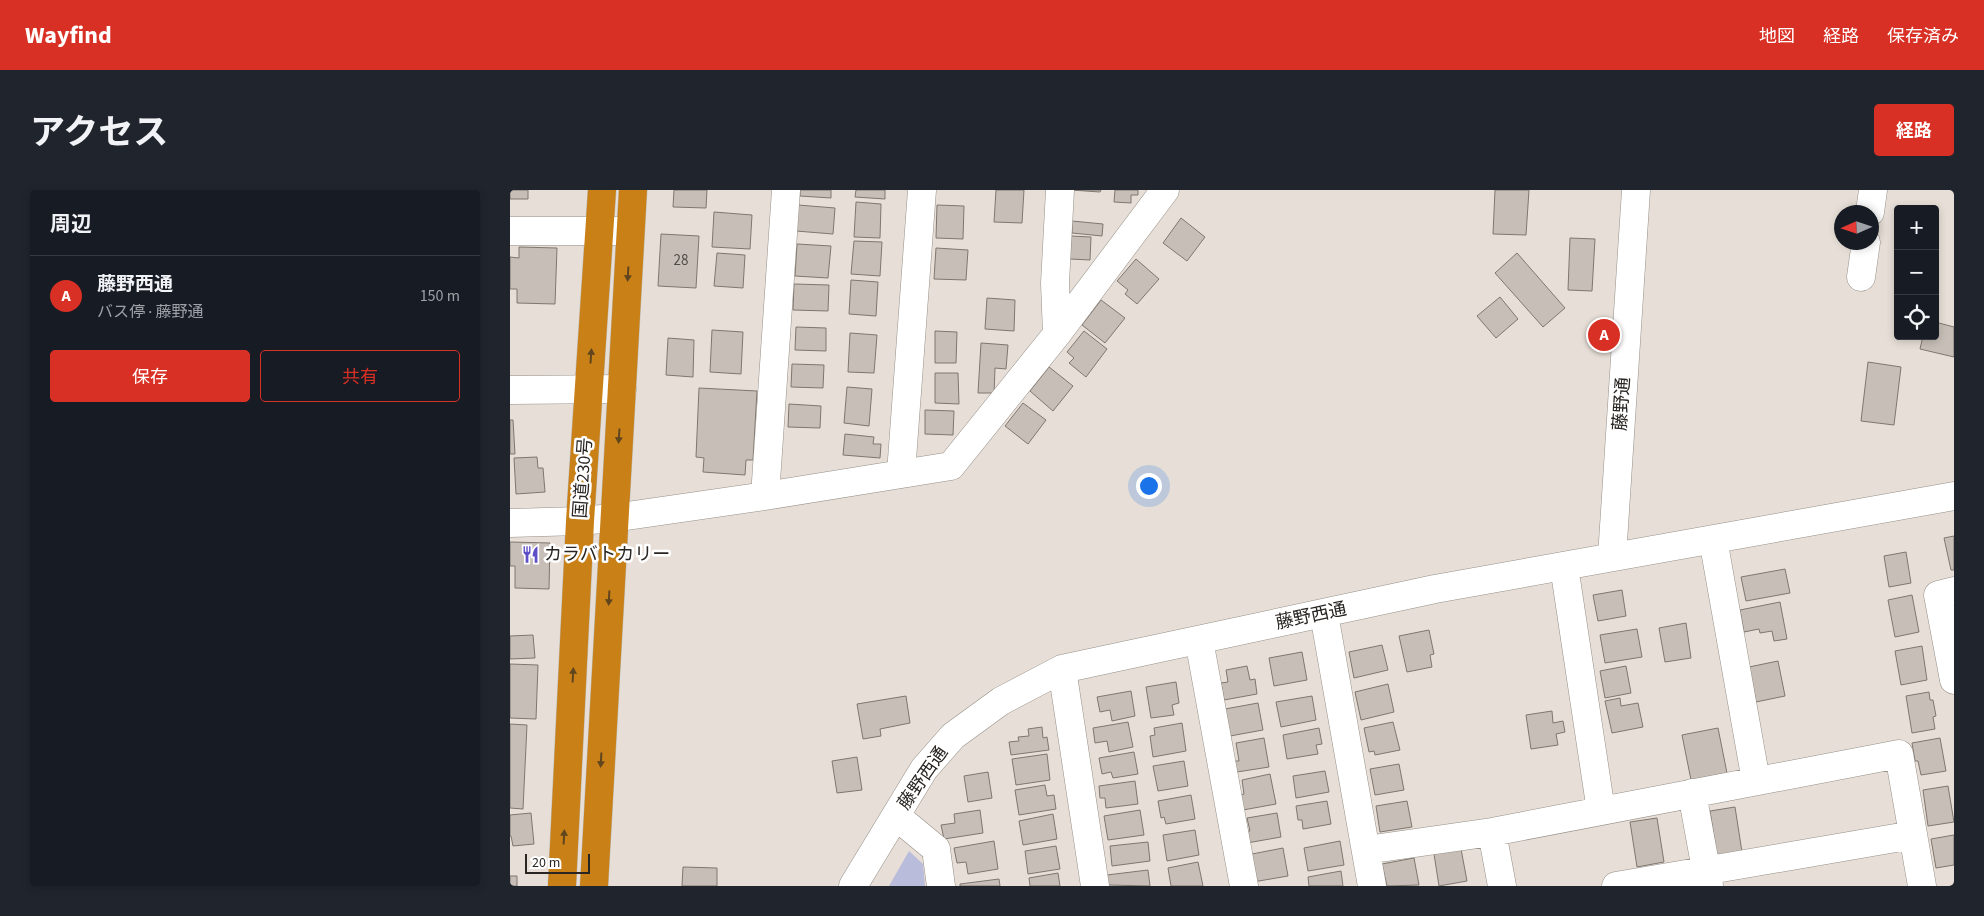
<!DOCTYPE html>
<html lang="ja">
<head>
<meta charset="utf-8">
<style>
	body { margin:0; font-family:"Source Sans 3","Noto Sans JP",sans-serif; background:#20242c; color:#f1f3f6 }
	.controls { position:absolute; right:15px; top:15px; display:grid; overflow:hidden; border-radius:5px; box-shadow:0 2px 8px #0003 }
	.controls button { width:45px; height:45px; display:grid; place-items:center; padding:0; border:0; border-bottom:1px solid #363941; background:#171b24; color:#f1f3f6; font:25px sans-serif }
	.compass { position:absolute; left:1324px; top:15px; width:45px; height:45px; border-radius:50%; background:#171b24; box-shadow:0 2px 8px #0003; rotate:267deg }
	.scale { position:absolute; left:15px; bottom:12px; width:65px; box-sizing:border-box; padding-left:5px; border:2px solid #282522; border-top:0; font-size:14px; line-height:18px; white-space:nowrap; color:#282522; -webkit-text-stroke:4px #fff; paint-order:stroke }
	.you { position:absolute; left:638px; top:295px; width:18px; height:18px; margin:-12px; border:4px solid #fff; border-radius:50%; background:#1a73e8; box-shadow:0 0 0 8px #1a73e833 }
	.badge { display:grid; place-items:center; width:32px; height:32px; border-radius:50%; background:#d93025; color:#fff; font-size:16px; font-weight:700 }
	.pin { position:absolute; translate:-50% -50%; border:2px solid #fff; box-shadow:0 1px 5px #0006 }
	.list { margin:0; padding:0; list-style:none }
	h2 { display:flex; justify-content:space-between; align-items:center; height:65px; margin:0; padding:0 20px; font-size:21px }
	h2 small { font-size:16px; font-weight:400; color:#9ea1a6 }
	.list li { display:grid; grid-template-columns:32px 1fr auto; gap:15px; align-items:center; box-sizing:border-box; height:80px; padding:0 20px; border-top:1px solid #363941 }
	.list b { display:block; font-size:19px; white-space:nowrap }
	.list p { margin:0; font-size:16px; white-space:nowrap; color:#9ea1a6 }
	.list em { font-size:16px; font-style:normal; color:#9ea1a6 }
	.actions { display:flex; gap:10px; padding:15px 20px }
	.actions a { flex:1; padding:11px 0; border:1px solid #d93025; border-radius:5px; text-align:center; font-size:18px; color:#d93025 }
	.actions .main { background:#d93025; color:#fff }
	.icon { flex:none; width:28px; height:28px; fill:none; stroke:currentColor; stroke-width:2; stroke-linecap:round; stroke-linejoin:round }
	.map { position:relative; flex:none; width:1444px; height:696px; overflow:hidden; border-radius:5px }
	header { display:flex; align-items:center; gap:30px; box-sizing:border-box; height:70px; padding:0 25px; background:#d93025; color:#fff }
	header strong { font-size:24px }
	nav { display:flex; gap:28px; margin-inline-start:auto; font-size:18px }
	.intro { display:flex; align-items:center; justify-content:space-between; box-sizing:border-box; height:120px; padding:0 30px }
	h1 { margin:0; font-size:35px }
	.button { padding:12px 22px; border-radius:5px; background:#d93025; color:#fff; font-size:18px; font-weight:700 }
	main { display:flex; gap:30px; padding:0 30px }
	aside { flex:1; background:#171b24; border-radius:5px; box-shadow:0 2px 8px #0003 }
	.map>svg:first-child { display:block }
	.green { fill:#babcdb }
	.building { fill:#c7bfb7; stroke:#7e7770 }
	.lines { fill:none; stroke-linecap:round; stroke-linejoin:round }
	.minor-casing { stroke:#968f87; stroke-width:29 }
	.highway-casing { stroke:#bebebd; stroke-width:29 }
	.minor { stroke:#fff; stroke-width:28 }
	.highway { stroke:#c98117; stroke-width:28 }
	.oneway { fill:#60451e }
	.labels { text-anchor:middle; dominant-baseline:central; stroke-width:5; stroke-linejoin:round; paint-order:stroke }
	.number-label { font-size:15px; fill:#504c47 }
	.street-label { font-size:18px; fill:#282522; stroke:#fff }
	.poi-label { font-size:18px; fill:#282522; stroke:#fff; text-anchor:start }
</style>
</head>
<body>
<header>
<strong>Wayfind</strong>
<nav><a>地図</a><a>経路</a><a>保存済み</a></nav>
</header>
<div class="intro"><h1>アクセス</h1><a class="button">経路</a></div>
<main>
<aside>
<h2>周辺<small></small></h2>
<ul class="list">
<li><span class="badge">A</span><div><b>藤野西通</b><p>バス停 · 藤野通</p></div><em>150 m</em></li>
</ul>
<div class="actions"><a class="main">保存</a><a>共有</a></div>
</aside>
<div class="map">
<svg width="1444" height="696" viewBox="0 0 1444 696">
	<rect width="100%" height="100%" fill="#e7dfd7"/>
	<path class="green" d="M399 661 413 674 415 696H379Z"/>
	<path class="building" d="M0 0H18V9H0Z
		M164 0H197L196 18 163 17Z
		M290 0H321V8L290 6Z
		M346 0H375V9L345 7Z
		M486 0H514L512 33 484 32Z
		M561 0H591L590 2Z
		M605 0H628V5H621V13L604 12Z
		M985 0H1019L1016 45 983 44Z
		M346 12 371 14 370 48 344 47Z
		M288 15 325 18 323 44 286 41Z
		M427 15 454 16 453 49 426 48Z
		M204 22 242 25 240 59 202 57Z
		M671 28 695 47 677 71 653 53Z
		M562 31 593 34 592 46 562 43Z
		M151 44 189 46 186 98 148 96Z
		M561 46 581 47 580 70 560 69Z
		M1060 48 1085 49 1082 101 1058 100Z
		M344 51 372 52 370 86 341 84Z
		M287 54 321 56 318 88 285 86Z
		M9 57 47 58 45 114 7 113V99H0V67L9 68Z
		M426 58 458 60 456 90 424 89Z
		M207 63 235 65 233 98 204 96Z
		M1007 63 1055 118 1033 137 985 83Z
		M626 69 649 89 627 114 615 104 618 100 607 91Z
		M341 90 368 92 366 126 339 124Z
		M284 94 319 95 318 121 283 120Z
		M990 107 1008 129 986 148 967 126Z
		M477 108 505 110 504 141 475 139Z
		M591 110 615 128 595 153 572 135Z
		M1425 132 1444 137V167L1410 159 1413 146H1425Z
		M286 137 316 138V161L285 160Z
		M202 140 233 142 231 184 200 182Z
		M425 141 447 142 446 173H425Z
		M574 141 597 159 576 187 559 173 564 168 557 162Z
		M340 143 367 145 364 183 338 182Z
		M158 148 184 150 183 187 156 185Z
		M471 153 498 155 496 179 485 178 484 203H468Z
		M1358 172 1391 177 1384 235 1351 231Z
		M282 174 314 175 313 198 281 197Z
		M539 177 563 196 543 221 520 201Z
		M425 183H448L449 214 425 213Z
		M337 197 362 199 359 236 334 233Z
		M189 198 247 201 243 270H236L235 285 193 282 194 268 186 267Z
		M513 213 536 230 518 254 495 236Z
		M279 214 311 216 310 238 278 237Z
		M415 220 444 221 443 245 415 244Z
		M0 230H3L5 264H0Z
		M335 244 364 247 363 254H371L370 268 333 265Z
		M27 267 28 278H33L35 302 6 304 4 268Z
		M1444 346V380H1441L1434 348Z
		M0 352 40 353 39 399 5 398V376H0Z
		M1396 362 1401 393 1379 397 1374 366Z
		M1275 379 1280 403 1236 411 1231 387Z
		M1112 400 1116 426 1088 431 1083 405Z
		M1402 405 1409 442 1385 447 1378 410Z
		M1270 412 1277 449 1264 451 1262 441 1250 443 1249 439 1234 442 1230 420Z
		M1176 433 1181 468 1155 472 1149 438Z
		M1127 439 1132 467 1095 473 1090 445Z
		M919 440 924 464 920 465 922 477 897 482 889 446Z
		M23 445 25 468 0 469V446Z
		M872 455 878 480 844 488 839 462Z
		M1412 456 1417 490 1391 495 1385 461Z
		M792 462 797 490 764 496 759 468Z
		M1268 471 1275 506 1246 512 1239 477Z
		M0 474 28 475 26 529 0 528Z
		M737 476 740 490 745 489 747 504 714 510 711 493 718 492 716 480Z
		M1116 476 1121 503 1095 508 1090 481Z
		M666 492 669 513 662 515 664 525 641 528 636 497Z
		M878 494 884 522 851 530 845 502Z
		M621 501 625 526 602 531 600 520 590 522 587 507Z
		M1419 502 1420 510H1423L1426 526 1423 527 1425 539 1402 543 1396 506Z
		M396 506 400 533 370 539 371 546 353 549 347 514Z
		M802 506 806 530 771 537 766 512Z
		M1110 508 1111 516 1128 513 1133 537 1102 543 1095 511Z
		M748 513 753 540 720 546 715 519Z
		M1042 521 1043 533 1053 531 1055 542 1046 544 1048 555 1021 559 1016 525Z
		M618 532 623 557 599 562 597 551 585 553 583 538Z
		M883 532 890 560 865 565 864 561 859 562 854 538Z
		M672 533 676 561 643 567 640 546 645 545 644 538Z
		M0 534 17 535 13 619 0 618Z
		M532 537 533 548 537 547 539 560 501 565 499 552 509 551 508 547 519 546 518 539Z
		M809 538 812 554 806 555 808 564 777 569 773 545Z
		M1208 538 1217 583 1181 590 1172 545Z
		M754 548 759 577 727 582 725 571H729L726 553Z
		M1430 548 1436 581 1411 585 1408 571H1405L1402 553Z
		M624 562 628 584 603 588 601 582 592 584 589 568Z
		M537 564 540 590 506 595 502 569Z
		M347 567 352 600 327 603 322 571Z
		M674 571 678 596 648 601 643 576Z
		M889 574 894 600 865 605 860 579Z
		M815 581 819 602 786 608 783 586Z
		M478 582 482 608 458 612 454 586Z
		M760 584 766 614 733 620 730 605 734 604 732 590Z
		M625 591 628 614 596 618 595 608H590L589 596Z
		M535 595 537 606 544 605 546 619 509 625 505 600Z
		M1438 596 1444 632 1418 636 1413 600Z
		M681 605 685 629 656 634 654 627 651 628 648 611Z
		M817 611 821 634 793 639 792 630H788L786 616Z
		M897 611 902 637 870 642 866 616Z
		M1225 617 1232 662 1207 666 1200 621Z
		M470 620 473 643 434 649 431 635 445 633 444 624Z
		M630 620 634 645 598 650 594 626Z
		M21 623 24 654 3 656 1 646H0V625Z
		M767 623 771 647 737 653 735 642 740 641 737 628Z
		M543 624 547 649 513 655 509 631Z
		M1147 628 1154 672 1127 677 1120 632Z
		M685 640 689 665 657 671 653 645Z
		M1444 645V675L1426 678 1421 649Z
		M484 651 488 679 458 684 456 672 447 673 444 658Z
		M830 651 834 675 798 681 794 658Z
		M638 652 640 671 602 676 600 656Z
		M546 656 550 679 518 684 515 661Z
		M773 658 778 686 743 692 742 664Z
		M951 659 957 691 929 696 924 664Z
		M904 668 909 695 877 696 872 674Z
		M688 672 693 696H661L658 678Z
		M173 677 207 678V696H172Z
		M638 680 640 696 598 695 597 685Z
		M831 681 833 696H799L798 687Z
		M548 683 550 696H520L519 688Z
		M0 686H7V696H0Z
		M489 689 490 696H450V694Z"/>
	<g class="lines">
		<defs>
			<path id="minor" d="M1360 22 1363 0
				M0 41H120
				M1351 87 1356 52
				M547 144 545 93 550 0
				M0 200 112 199
				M391 283 412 0
				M255 306 276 0
				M0 333 70 331 103 328 255 306 441 276 547 144 655 0
				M1203 349 1246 591
				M1102 367 1126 0
				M1054 376 1091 621
				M1444 401 1428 405 1444 490
				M814 424 862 696
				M689 450 734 696
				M552 479 585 696
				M1182 603 1199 696
				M386 626 426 659 431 696
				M982 642 992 696
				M856 660 982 642 1389 564 1412 696
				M343 696 414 579 443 546 491 511 552 479 925 399 1444 306
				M1106 696 1403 645"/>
			<path id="highway" d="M52 696 70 331 92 0
				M84 696 123 0"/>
		</defs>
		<use href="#minor" class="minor-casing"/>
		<use href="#highway" class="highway-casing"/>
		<use href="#minor" class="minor"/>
		<use href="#highway" class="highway"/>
	</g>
	<defs><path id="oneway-solid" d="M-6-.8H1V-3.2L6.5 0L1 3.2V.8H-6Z" transform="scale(1.25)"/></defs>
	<g class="oneway">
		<use href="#oneway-solid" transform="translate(118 84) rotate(93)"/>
		<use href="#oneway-solid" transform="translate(81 166) rotate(-86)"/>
		<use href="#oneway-solid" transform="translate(109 246) rotate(94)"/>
		<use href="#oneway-solid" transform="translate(99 408) rotate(93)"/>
		<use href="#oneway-solid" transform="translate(63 485) rotate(-87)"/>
		<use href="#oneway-solid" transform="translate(91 570) rotate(93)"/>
		<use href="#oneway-solid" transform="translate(54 647) rotate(-87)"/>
	</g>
	<defs>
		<symbol id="restaurant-bare" viewBox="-9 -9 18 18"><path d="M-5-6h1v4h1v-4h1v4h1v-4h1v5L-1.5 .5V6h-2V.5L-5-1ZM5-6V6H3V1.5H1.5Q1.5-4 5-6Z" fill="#5f50c8" stroke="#fff" stroke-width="2.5" paint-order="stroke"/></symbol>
	</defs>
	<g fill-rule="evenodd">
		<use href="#restaurant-bare" x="8" y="352" width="25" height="25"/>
	</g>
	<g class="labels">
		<g class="number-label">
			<text x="171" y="70">28</text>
		</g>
		<g class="street-label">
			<text transform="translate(1112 214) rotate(-86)">藤野通</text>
			<text transform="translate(73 288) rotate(-86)">国道230号</text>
			<text transform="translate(801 426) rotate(-12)">藤野西通</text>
			<text transform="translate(413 588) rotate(-55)">藤野西通</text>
		</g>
		<g class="poi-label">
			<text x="34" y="364">カラバトカリー</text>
		</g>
	</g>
</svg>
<div class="controls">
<button>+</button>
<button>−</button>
<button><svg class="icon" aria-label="locate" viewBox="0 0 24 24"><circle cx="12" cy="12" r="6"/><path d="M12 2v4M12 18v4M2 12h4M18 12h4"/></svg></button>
</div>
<svg class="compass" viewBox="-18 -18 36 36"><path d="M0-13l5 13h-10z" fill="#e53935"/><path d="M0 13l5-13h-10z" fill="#9ea1a6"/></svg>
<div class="scale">20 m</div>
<div class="you"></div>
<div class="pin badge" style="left:1094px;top:145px">A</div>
</div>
</main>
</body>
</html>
